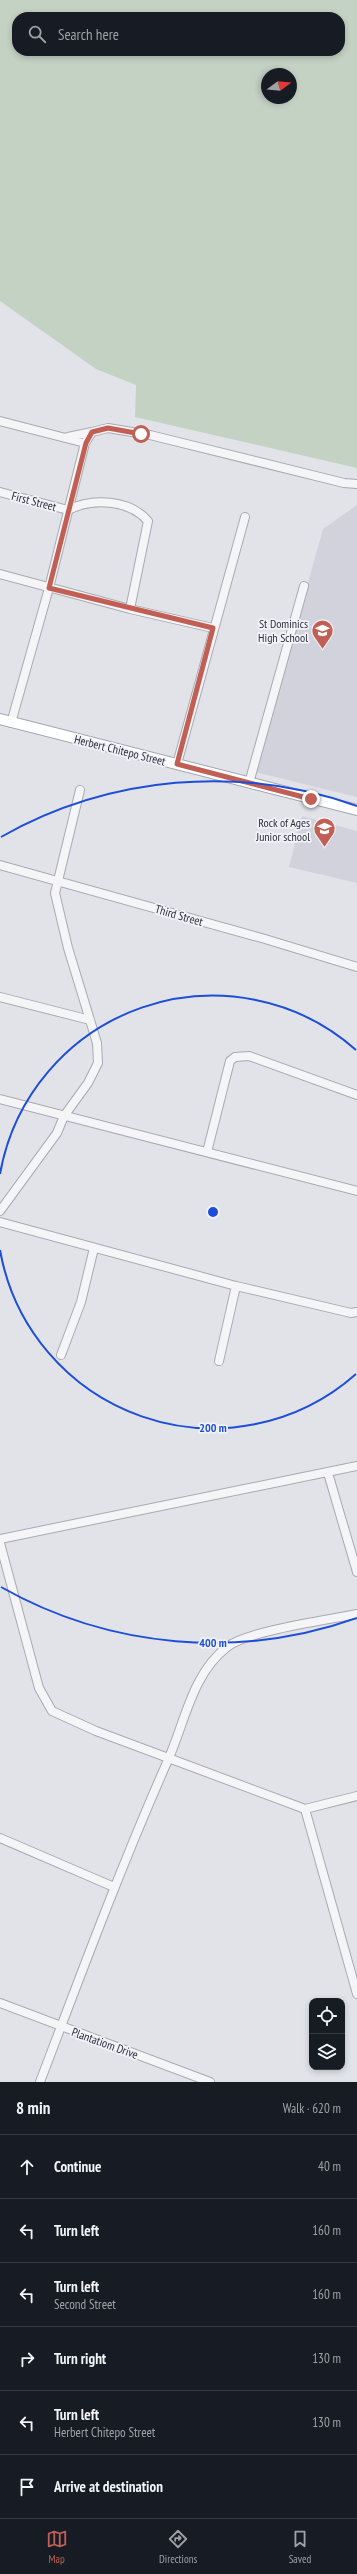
<!DOCTYPE html>
<html lang="en">
<head>
<meta charset="utf-8">
<style>
	body { margin:0; font-family:"PT Sans Narrow",sans-serif; background:#242831; color:#f1f3f6 }
	.controls { position:absolute; right:12px; bottom:12px; display:grid; overflow:hidden; border-radius:8px; box-shadow:0 2px 6px #0003 }
	.controls button { width:36px; height:36px; display:grid; place-items:center; padding:0; border:0; border-bottom:1px solid #363941; background:#171b24; color:#f1f3f6; font:20px sans-serif }
	.compass { position:absolute; left:261px; top:68px; width:36px; height:36px; border-radius:50%; background:#171b24; box-shadow:0 2px 6px #0003; rotate:74deg }
	.stop { position:absolute; width:12px; height:12px; margin:-9px; border:3px solid #c25f54; border-radius:50%; background:#fff }
	.stop.end { background:#c25f54; border-color:#fff; box-shadow:0 1px 4px #0008 }
	.list { margin:0; padding:0; list-style:none }
	h2 { display:flex; justify-content:space-between; align-items:center; height:52px; margin:0; padding:0 16px; font-size:17px }
	h2 small { font-size:13px; font-weight:400; color:#9ea1a6 }
	.list li { display:grid; grid-template-columns:26px 1fr auto; gap:12px; align-items:center; box-sizing:border-box; height:64px; padding:0 16px; border-top:1px solid #363941 }
	.list b { display:block; font-size:15px; white-space:nowrap }
	.list p { margin:0; font-size:13px; white-space:nowrap; color:#9ea1a6 }
	.list em { font-size:13px; font-style:normal; color:#9ea1a6 }
	.icon { flex:none; width:22px; height:22px; fill:none; stroke:currentColor; stroke-width:2; stroke-linecap:round; stroke-linejoin:round }
	.map { position:relative; flex:none; width:357px; height:2082px; overflow:hidden }
	.search { position:absolute; background:#171b24; box-shadow:0 2px 6px #0003; left:12px; right:12px; top:12px; height:44px; display:flex; align-items:center; gap:10px; box-sizing:border-box; padding:0 14px; border-radius:16px; color:#9ea1a6; font-size:15px }
	.sheet { height:436px; background:#171b24 }
	nav { display:flex; justify-content:space-around; align-items:center; box-sizing:border-box; height:56px; border-top:1px solid #363941; background:#171b24; font-size:11px; color:#9ea1a6 }
	nav a { display:grid; justify-items:center; gap:2px }
	nav .on { color:#c25f54 }
	.map>svg:first-child { display:block }
	.built { fill:#d1d2db }
	.green { fill:#c4d2c4; fill-rule:evenodd }
	.lines { fill:none; stroke-linecap:round; stroke-linejoin:round }
	.minor-casing { stroke:#a8a9b3; stroke-width:10 }
	.major-casing { stroke:#a3a5b4; stroke-width:12 }
	.minor { stroke:#f5f5f8; stroke-width:8 }
	.major { stroke:#fff; stroke-width:10 }
	.route { stroke:#c25f54; stroke-width:5 }
	.ring { fill:none; stroke:#1d4ed8; stroke-width:2 }
	.labels { text-anchor:middle; dominant-baseline:central; stroke-width:3.5; stroke-linejoin:round; paint-order:stroke }
	.street-label { font-size:12px; fill:#2c2e40; stroke:#f2f3f7 }
	.poi-label { font-size:12px; fill:#2c2e40; stroke:#f2f3f7; text-anchor:end }
	.centre { fill:#1d4ed8; stroke:#f2f3f7; stroke-width:2 }
	.ring-label { font-size:12px; text-anchor:middle; font-weight:bold; fill:#1d4ed8; stroke:#f2f3f7; stroke-width:3.5; stroke-linejoin:round; paint-order:stroke }
</style>
</head>
<body>
<div class="map">
<svg width="357" height="2082" viewBox="0 0 357 2082">
	<rect width="100%" height="100%" fill="#e2e3e9"/>
	<path class="built" d="M357 505V797L255 772 323 529Z
		M302 816 357 831V883L289 867Z"/>
	<path class="green" d="M0 0H357V468L135 417 136 385 96 369 0 301ZM17 17H340V51H17ZM267 74H291V98H267Z"/>
	<g class="lines">
		<defs>
			<path id="minor" d="M0 421 85 443
				M68 437 92 432
				M0 492 68 510C92 498 129 499 148 521L130 609
				M0 574 130 609 213 628
				M11 723 49 588 85 443 92 432 108 428 150 435 344 483 357 484
				M177 764 245 517
				M249 783 304 586
				M0 865 265 939 357 967
				M0 997 90 1020
				M0 1099 357 1191
				M207 1152 230 1061 235 1057 249 1056 357 1095
				M0 1211 57 1133 64 1116 88 1083 98 1063 97 1043 68 948 55 893 80 790
				M0 1222 236 1286 351 1313 357 1312
				M61 1355 81 1302 94 1248
				M219 1361 236 1286
				M328 1473 357 1572
				M0 1539 357 1466
				M0 1543 39 1688 52 1711 96 1731 305 1809 357 1994
				M305 1809 357 1796
				M0 1838 114 1887
				M0 2003 210 2082
				M40 2082C81 1974 121 1866 168 1760 185 1722 192 1674 227 1647 247 1631 328 1620 357 1614"/>
			<path id="major" d="M0 719 357 810"/>
		</defs>
		<use href="#minor" class="minor-casing"/>
		<use href="#major" class="major-casing"/>
		<use href="#minor" class="minor"/>
		<use href="#major" class="major"/>
	</g>
	<g class="lines">
		<path class="route" d="M141 434 108 428 92 432 86 443 49 588 213 628 177 764 311 799"/>
	</g>
	<g class="ring">
		<path d="M356 1374A216 216 0 0 1 0 1250M0 1174A216 216 0 0 1 356 1050"/>
		<path d="M357 1618A431 431 0 0 1 1 1587M1 837A431 431 0 0 1 357 806"/>
	</g>
	<defs>
		<symbol id="school-pin" viewBox="-11 -11 22 30"><path d="M0 17L-7.5 6A9.5 9.5 0 1 1 7.5 6Z" fill="#c25f54" stroke="#f2f3f7"/><path d="M0-5L7-2L0 1L-7-2ZM-4 1L0 2.5L4 1V4Q0 6-4 4Z" fill="#fff"/></symbol>
	</defs>
	<g fill-rule="evenodd">
		<use href="#school-pin" x="310" y="618" width="25" height="34"/>
		<use href="#school-pin" x="312" y="816" width="25" height="34"/>
	</g>
	<g class="labels">
		<g class="street-label">
			<text transform="translate(34 501) rotate(15)">First Street</text>
			<text transform="translate(120 750) rotate(14)">Herbert Chitepo Street</text>
			<text transform="translate(179 915) rotate(16)">Third Street</text>
			<text transform="translate(105 2043) rotate(20)">Plantatiom Drive</text>
		</g>
		<g class="poi-label">
			<text x="308" y="623">St Dominics<tspan x="308" dy="14">High School</tspan></text>
			<text x="310" y="822">Rock of Ages<tspan x="310" dy="14">Junior school</tspan></text>
		</g>
	</g>
	<circle cx="213" cy="1212" r="6" class="centre"/>
	<g class="ring-label">
		<text x="213" y="1432">200 m</text>
		<text x="213" y="1647">400 m</text>
	</g>
</svg>
<div class="controls">
<button><svg class="icon" aria-label="locate" viewBox="0 0 24 24"><circle cx="12" cy="12" r="6"/><path d="M12 2v4M12 18v4M2 12h4M18 12h4"/></svg></button>
<button><svg class="icon" aria-label="layers" viewBox="0 0 24 24"><path d="M12 4l9 5-9 5-9-5zM3 14l9 5 9-5"/></svg></button>
</div>
<svg class="compass" viewBox="-18 -18 36 36"><path d="M0-13l5 13h-10z" fill="#e53935"/><path d="M0 13l5-13h-10z" fill="#9ea1a6"/></svg>
<div class="stop" style="left:141px;top:434px"></div>
<div class="stop end" style="left:311px;top:799px"></div>
<div class="search"><svg class="icon" aria-label="search" viewBox="0 0 24 24"><circle cx="10" cy="10" r="6"/><path d="M15 15l6 6"/></svg>Search here</div>
</div>
<section class="sheet">
<h2>8 min<small>Walk · 620 m</small></h2>
<ul class="list">
<li><svg class="icon" aria-label="ahead" viewBox="0 0 24 24"><path d="M12 20V5M6 11l6-6 6 6"/></svg><div><b>Continue</b></div><em>40 m</em></li>
<li><svg class="icon" aria-label="left" viewBox="0 0 24 24"><path d="M17 20v-9H6M10 6l-5 5 5 5"/></svg><div><b>Turn left</b></div><em>160 m</em></li>
<li><svg class="icon" aria-label="left" viewBox="0 0 24 24"><path d="M17 20v-9H6M10 6l-5 5 5 5"/></svg><div><b>Turn left</b><p>Second Street</p></div><em>160 m</em></li>
<li><svg class="icon" aria-label="right" viewBox="0 0 24 24"><path d="M7 20v-9h11M14 6l5 5-5 5"/></svg><div><b>Turn right</b></div><em>130 m</em></li>
<li><svg class="icon" aria-label="left" viewBox="0 0 24 24"><path d="M17 20v-9H6M10 6l-5 5 5 5"/></svg><div><b>Turn left</b><p>Herbert Chitepo Street</p></div><em>130 m</em></li>
<li><svg class="icon" aria-label="arrive" viewBox="0 0 24 24"><path d="M6 21V4h12l-3 4 3 4H6"/></svg><div><b>Arrive at destination</b></div></li>
</ul>
</section>
<nav>
<a class="on"><svg class="icon" aria-label="map" viewBox="0 0 24 24"><path d="M3 6l6-2 6 2 6-2v14l-6 2-6-2-6 2zM9 4v14M15 6v14"/></svg>Map</a>
<a><svg class="icon" aria-label="directions" viewBox="0 0 24 24"><path d="M12 3l9 9-9 9-9-9zM9 14v-3h6M13 9l2 2-2 2"/></svg>Directions</a>
<a><svg class="icon" aria-label="saved" viewBox="0 0 24 24"><path d="M7 4h10v16l-5-4-5 4z"/></svg>Saved</a>
</nav>
</body>
</html>
